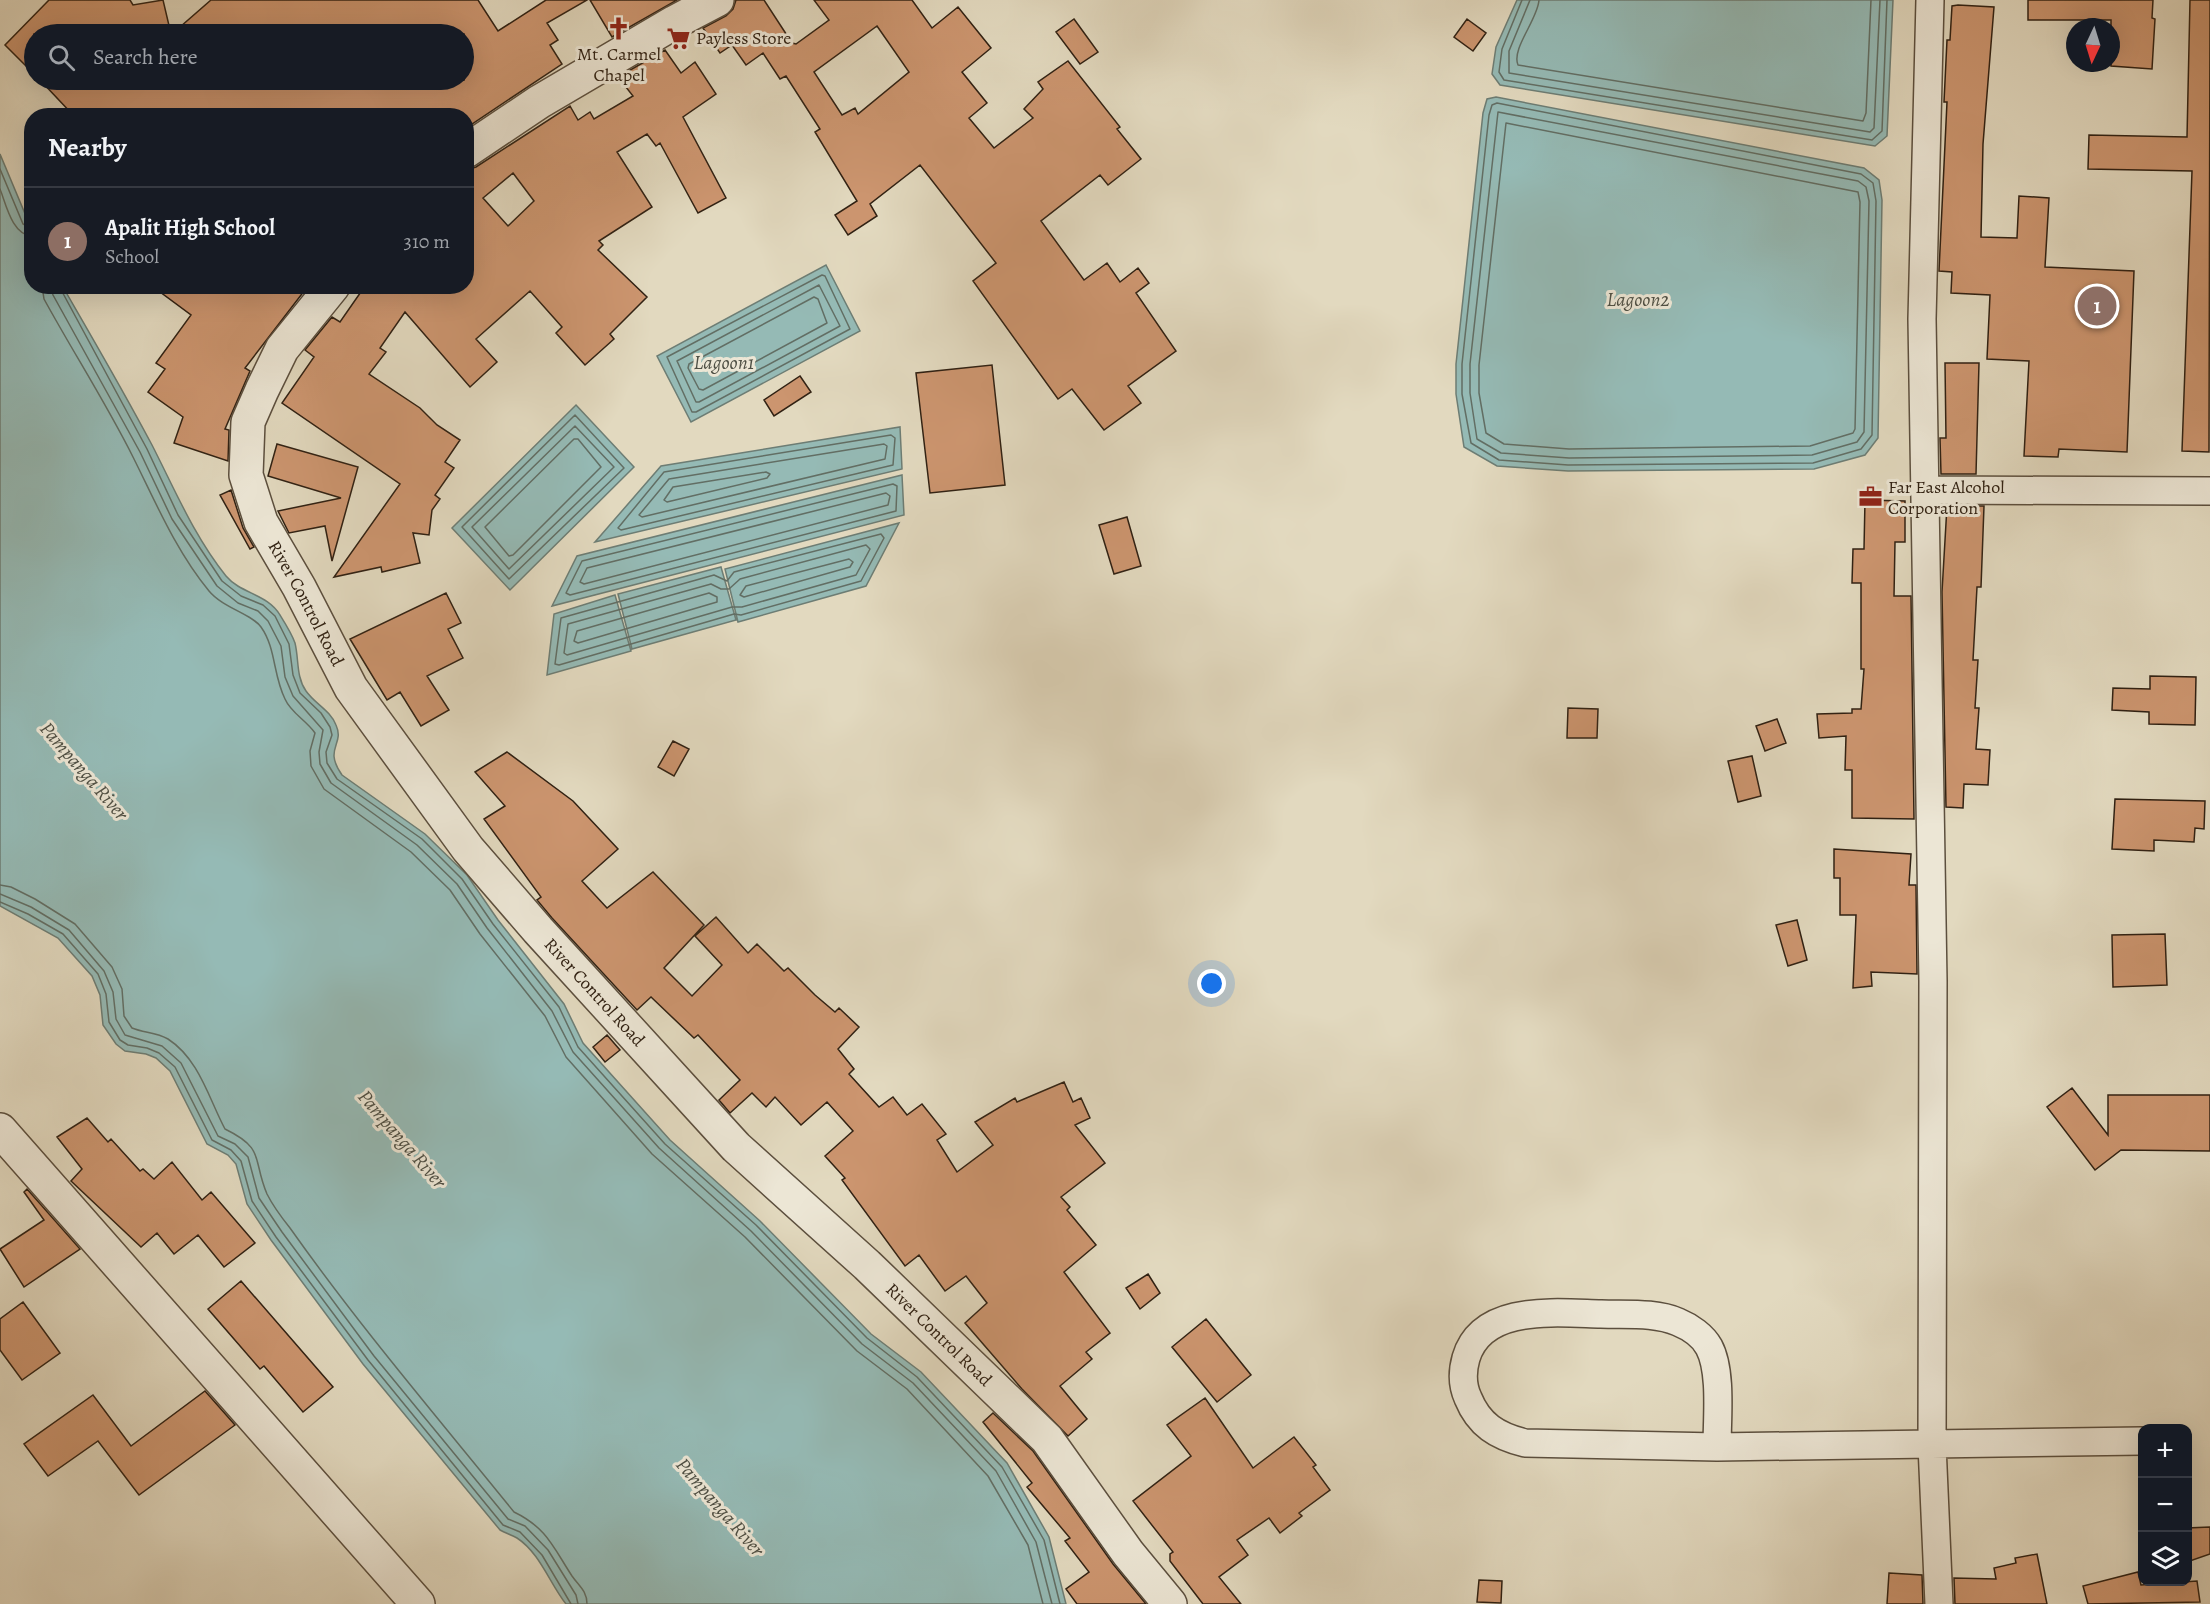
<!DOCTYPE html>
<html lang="en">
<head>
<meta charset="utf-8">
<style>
	body { margin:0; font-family:Alegreya,serif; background:#242831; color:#f1f3f6 }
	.controls { position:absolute; right:18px; bottom:18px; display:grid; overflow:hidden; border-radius:12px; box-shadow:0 6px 24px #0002 }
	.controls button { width:54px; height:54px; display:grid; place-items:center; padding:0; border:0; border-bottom:2px solid #363941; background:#171b24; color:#f1f3f6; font:30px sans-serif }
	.compass { position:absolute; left:2066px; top:18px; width:54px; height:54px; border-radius:50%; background:#171b24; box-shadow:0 6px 24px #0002; rotate:184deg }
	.you { position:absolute; left:1212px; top:984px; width:21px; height:21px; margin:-15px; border:4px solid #fff; border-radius:50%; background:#1a73e8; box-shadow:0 0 0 9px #1a73e833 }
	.badge { display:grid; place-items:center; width:39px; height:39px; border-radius:50%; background:#b45309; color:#fff; font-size:20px; font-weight:700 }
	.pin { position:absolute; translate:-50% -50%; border:3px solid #fff; box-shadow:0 2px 6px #0006 }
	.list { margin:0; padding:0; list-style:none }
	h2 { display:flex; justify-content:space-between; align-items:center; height:78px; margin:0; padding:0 24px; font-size:26px }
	h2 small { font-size:20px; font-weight:400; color:#9ea1a6 }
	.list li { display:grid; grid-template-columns:39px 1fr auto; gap:18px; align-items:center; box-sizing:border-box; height:108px; padding:0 24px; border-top:2px solid #363941 }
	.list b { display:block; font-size:22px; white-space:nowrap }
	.list p { margin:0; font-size:20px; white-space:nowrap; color:#9ea1a6 }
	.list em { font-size:20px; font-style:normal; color:#9ea1a6 }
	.icon { flex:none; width:33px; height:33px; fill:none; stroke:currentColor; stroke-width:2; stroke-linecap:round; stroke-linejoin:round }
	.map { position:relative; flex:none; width:2210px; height:1604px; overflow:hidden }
	.search { position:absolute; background:#171b24; box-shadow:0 6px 24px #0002; left:24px; top:24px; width:450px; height:66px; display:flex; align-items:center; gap:15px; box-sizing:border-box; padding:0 21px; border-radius:33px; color:#9ea1a6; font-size:22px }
	.panel { position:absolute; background:#171b24; box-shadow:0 6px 24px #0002; left:24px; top:108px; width:450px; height:186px; border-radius:24px }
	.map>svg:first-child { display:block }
	.water { fill:#95bab5; stroke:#6d7d74; stroke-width:1.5 }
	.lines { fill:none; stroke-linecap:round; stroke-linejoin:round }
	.shore { stroke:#626e64; stroke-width:1.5 }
	.building { fill:#cc956f; stroke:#302113; stroke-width:1.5; fill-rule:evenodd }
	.minor-casing { stroke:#5c4f3e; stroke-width:30 }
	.tertiary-casing { stroke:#5c4f3e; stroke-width:36 }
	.minor { stroke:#ece6d5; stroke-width:27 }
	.tertiary { stroke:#ece6d5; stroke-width:33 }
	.labels { text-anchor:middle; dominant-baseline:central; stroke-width:6; stroke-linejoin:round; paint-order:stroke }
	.poi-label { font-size:18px; fill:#302113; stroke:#ece6d5; text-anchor:start }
	.street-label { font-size:18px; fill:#302113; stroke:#ece6d5 }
	.water-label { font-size:20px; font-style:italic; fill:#4e4f44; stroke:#ece6d5 }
</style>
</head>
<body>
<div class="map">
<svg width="2210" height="1604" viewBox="0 0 2210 1604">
	<rect width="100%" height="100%" fill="#e2d9bf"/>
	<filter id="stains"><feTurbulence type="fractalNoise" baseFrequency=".00333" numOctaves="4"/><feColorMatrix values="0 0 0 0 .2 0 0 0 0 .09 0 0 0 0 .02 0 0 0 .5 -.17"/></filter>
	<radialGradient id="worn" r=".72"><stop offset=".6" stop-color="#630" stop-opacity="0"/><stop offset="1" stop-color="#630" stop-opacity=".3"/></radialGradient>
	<path class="water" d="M1517 0H1893L1887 136 1875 146 1500 85 1492 74 1496 47Z
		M1496 97 1864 168 1879 180 1882 200 1878 438 1865 455 1814 469 1568 471 1497 466 1464 447 1456 394V364L1483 113 1487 99Z
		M0 154 31 228 32 286 63 287C93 339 124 392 152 445 175 490 194 536 226 576 241 594 268 594 280 615 285 623 292 634 295 643 299 659 296 677 306 691 315 704 330 710 336 725 345 745 323 748 342 775L425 834 467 875 498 920 564 1004 583 1043 670 1140 760 1221 871 1334 921 1372 1007 1463 1049 1537 1066 1604H566C550 1584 540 1553 517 1538 512 1535 505 1533 500 1530L363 1364 271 1240 247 1204 236 1164 228 1155 207 1144 170 1071 156 1058 146 1054 125 1051 116 1044 103 1025 100 995 92 976 58 938 0 906Z
		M826 265 860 331 691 422 657 356Z
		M576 405 634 467 510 590 452 528Z
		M900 427 902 469 595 542 661 466Z
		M902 475 904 515 552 606 577 556Z
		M899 523 866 586 738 622 725 569Z
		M721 567 736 620 632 649 618 594Z
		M615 595 631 651 547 675 554 614Z"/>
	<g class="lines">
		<path class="shore" d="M1522 0 1502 49 1499 72 1504 80 1872 140 1882 131 1887 0
			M1530 0 1509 51V73L1870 132 1874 128 1880 0
			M1539 0C1538 19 1511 49 1518 65L1863 121 1866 113 1871 0
			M1497 103 1861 174 1873 183 1876 201 1872 435 1861 449 1813 463 1568 465 1499 460 1471 443 1462 394V364L1489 115 1492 105Z
			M1498 112 1858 181 1866 187 1869 201 1864 432 1857 442 1812 455 1569 458 1501 453 1477 439 1470 393V364Z
			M1506 123 1858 192 1860 202 1855 429 1853 433 1810 446 1569 449 1504 444 1486 433 1479 393V365Z
			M0 169 23 224 32 228
			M0 189C6 204 12 235 32 236
			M822 275 825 276 850 329 696 412H692L667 357Z
			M819 285 840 326 699 402H696L677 361Z
			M42 286 44 299C73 352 106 403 133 457 156 503 176 551 209 591 223 608 252 614 261 627 276 648 273 675 285 699 291 713 306 720 315 733L310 751 311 766 324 789 411 852 450 890 480 934 545 1016 566 1057 652 1154 745 1237 857 1351 907 1389 988 1476 1028 1545 1043 1604
			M51 286 53 295 140 452 172 519 217 586 238 603 258 611 268 621 281 646 285 677 293 696 323 730 319 752 320 764 331 783 417 845 457 884 487 928 552 1011 573 1052 659 1148 751 1231 862 1344 913 1383 996 1471 1036 1542 1052 1604
			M59 286 147 449 178 515 222 581 241 596 263 605 275 616 289 644 293 675 300 693 321 713 330 727 332 735 326 752 327 763 337 779 422 839 462 879 493 924 559 1007 578 1047 665 1144 756 1225 867 1338 917 1377 1002 1467 1044 1540 1060 1604
			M814 297 818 299 827 323 703 390 699 389 688 368 689 364Z
			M575 415 624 468 509 579 462 527Z
			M575 426 614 467 509 569 472 527Z
			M891 435 895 438 893 465 621 530 618 528 664 472Z
			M574 439H578L601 467 513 555 509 556 485 527Z
			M884 444 887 446 885 459 642 517 639 515 669 479Z
			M766 472 770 474 767 478 667 502 664 500 673 487Z
			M893 484 897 486 896 511 570 595 566 593 582 561Z
			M886 493 890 496 888 505 584 584 580 582 587 568Z
			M881 534 884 538 861 581 741 615 734 614 559 665 555 664 561 618 714 575 727 581 734 572Z
			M866 545 870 549 856 575 742 607H732L567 655 564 653 568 624 711 584 721 589H729L740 579Z
			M849 559 853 562 850 567 744 597 740 595 746 586Z
			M709 593 717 597V602L578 643 574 641 577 631Z
			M0 885 11 887 35 899 75 924 112 967 122 989 124 1016 132 1028C144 1033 156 1032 168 1039 199 1059 209 1099 225 1129 266 1149 252 1159 267 1194 273 1206 282 1218 290 1228 360 1327 438 1418 514 1512 547 1528 553 1547 572 1576 579 1586 587 1591 587 1604
			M0 894 31 907 69 930 104 971 113 992 116 1019 125 1035 162 1046 181 1063 218 1136 235 1144 248 1157 259 1198 282 1232 374 1356 508 1519 525 1526 548 1550 576 1595 578 1604
			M0 902 28 914 63 934 98 974 106 994 109 1022 120 1040 128 1045 147 1048 159 1053 175 1067 212 1140 231 1150 241 1161 252 1201 276 1237 368 1360 503 1525 520 1532 542 1555 571 1604"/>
	</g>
	<path class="building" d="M49 0H130L133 5 163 0 171 34H34V74L5 45Z
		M211 0H478L498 31 546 0H587L547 23 558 40 550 45 562 64 466 128V116H74L40 80H464V34H172Z
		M590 0H677L612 37Z
		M736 0H764L792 43 796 44 829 20 814 0H912L932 28 958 7 991 48 962 72 987 103 969 118 994 148 1033 118 1024 109 1043 89 1038 82 1068 61 1120 127 1117 129 1141 159 1108 185 1100 175 1041 221 1084 280 1107 263 1120 282 1138 268 1149 283 1136 293 1176 351 1128 386 1141 403 1104 430 1072 389 1058 399 973 281 996 263 920 165 870 204 877 216 848 235 835 215 857 201 815 132 820 129 786 76 780 79 763 53 746 65 732 45 720 53 703 28 726 16 733 9ZM877 26 909 72 858 114 855 108 842 115 814 72Z
		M2028 0H2153L2152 18 2155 19 2152 69 2111 66V20H2028Z
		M2190 0H2210L2209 452 2182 451 2192 171 2088 169 2089 135 2187 137Z
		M1958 5 1994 7 1983 144 1981 237 2017 238 2019 196 2049 198 2045 267 2134 271 2127 452 2059 449 2058 457 2024 456 2029 361 1987 359 1990 295 1951 293 1952 272 1939 271 1947 102H1944L1947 40H1950L1952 6Z
		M1074 19 1098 52 1080 64 1056 32Z
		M1467 19 1486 33 1473 51 1454 37Z
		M665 50 681 73 695 62 716 94 683 117 726 198 698 213 660 143 656 146 647 134 617 152 652 207 599 241 603 245 598 250 647 297 610 334 614 339 585 365 556 333 562 327 530 291 476 339 497 362 470 387 405 312 380 348 386 352 369 374 420 408 437 425 460 440 445 462 454 468 435 495 440 499 432 510 429 535 413 533 420 563 382 572 381 567 334 577 400 484 282 403 314 357 305 350 332 317 340 322 365 286H466V170L476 167 570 106 578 120 590 112 594 119 633 96 618 77ZM513 173 534 201 508 226 483 198Z
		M152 286H308L245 368 250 371 225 429 229 430 228 461 174 443 183 417 148 392 165 369 156 363 191 315Z
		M1945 363H1979L1976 474H1941L1940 438H1946Z
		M992 365 1005 485 930 493 916 373Z
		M800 376 811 392 774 416 764 400Z
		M277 444 358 467 332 561 325 526 289 533 278 511 341 498 268 476Z
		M231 490 243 528 254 547 250 549 220 495Z
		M1865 500 1905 501V542H1895L1894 596H1911L1914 819 1852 818V770H1845L1846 736 1819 738 1817 714 1852 713V709H1861L1864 669H1861V583H1852L1853 549H1864Z
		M1947 506H1984L1981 587H1977L1973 660H1978L1975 708H1979L1976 749 1990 750 1988 785 1964 784 1963 808 1946 807 1942 592Z
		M1127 517 1141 566 1114 574 1099 525Z
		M446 593 461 623 448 629 463 658 427 676 449 710 421 726 400 692 387 700 350 639Z
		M2150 676 2196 677 2195 725 2149 724V712L2112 710 2113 688 2150 689Z
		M1568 708 1598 709 1597 738H1567Z
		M1777 719 1786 743 1765 751 1756 726Z
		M673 741 689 749 674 776 658 767Z
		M507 752 573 801 618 849 582 881 607 908 653 872 704 925 664 968 692 996 722 965 695 936 716 917 748 953 757 944 784 971 788 968 815 995 835 1012 839 1008 859 1027 838 1049 854 1069 849 1074 879 1107 893 1097 907 1115 922 1104 946 1134 937 1140 957 1172 993 1145 975 1122 1015 1098 1017 1102 1064 1082 1073 1102 1081 1098 1090 1118 1075 1125 1105 1163 1061 1197 1070 1207 1067 1210 1096 1245 1064 1272 1110 1333 1086 1352 1092 1359 1060 1386 1087 1419 1068 1436 1022 1389 965 1323 987 1303 966 1276 945 1291 919 1255 905 1266 842 1180 845 1178 825 1156 853 1131 827 1102 801 1125 775 1097 766 1107 752 1093 730 1113 719 1100 740 1080 698 1035 694 1038 651 997 637 1010 552 918 537 900 541 897 484 819 505 806 475 772Z
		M1752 756 1761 796 1738 802 1728 761Z
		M2115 799 2205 801 2204 829 2195 828 2194 842 2154 840V851L2112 849Z
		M1834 849 1911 854 1909 885H1916L1917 974 1871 972 1872 986 1853 988 1856 915H1840V878H1834Z
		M1797 920 1807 960 1788 966 1776 925Z
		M2165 934 2167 985 2113 987 2112 935Z
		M607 1035 620 1050 605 1062 593 1047Z
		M2072 1088 2108 1135V1095H2210V1151L2121 1150 2095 1170 2047 1107Z
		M87 1118 108 1142 111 1139 140 1171 143 1169 154 1179 172 1162 202 1200 211 1192 255 1243 224 1267 198 1235 174 1254 157 1233 141 1247 71 1181 82 1169 57 1137Z
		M27 1189 80 1249 24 1287 0 1249 44 1220 24 1192Z
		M1148 1274 1160 1293 1140 1309 1126 1288Z
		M241 1281 333 1387 303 1412 264 1366 260 1369 208 1309Z
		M23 1302 60 1353 22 1380 0 1350V1319Z
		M1206 1319 1251 1375 1217 1402 1172 1347Z
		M205 1391 235 1425 139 1495 98 1441 48 1476 24 1444 93 1395 131 1446Z
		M1205 1398 1253 1468 1294 1437 1316 1465 1313 1467 1330 1490 1299 1513 1302 1516 1280 1533 1269 1518 1237 1540 1248 1555 1219 1577 1241 1604H1203L1170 1561V1554L1173 1552 1133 1501 1191 1456 1167 1425Z
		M993 1413 1033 1451 1113 1564 1146 1604H1077L1066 1589 1089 1572 1065 1541 1070 1538 1027 1487 1032 1483 983 1422Z
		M2210 1527V1554L2187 1562V1528Z
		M2037 1554 2047 1604H1955L1954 1578 1996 1579 1994 1568 2016 1563 2015 1558Z
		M2138 1572 2141 1585 2197 1581 2200 1602 2088 1604 2083 1586Z
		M1889 1573 1922 1575 1923 1604H1887Z
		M1479 1580 1502 1581 1501 1603 1477 1602Z"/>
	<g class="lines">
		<defs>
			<path id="minor" d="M1930 0 1922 319 1933 981 1932 1445 1939 1604
				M1926 490 2210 491
				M1717 1447C1717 1419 1722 1371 1709 1347 1703 1336 1690 1327 1678 1322 1655 1312 1626 1315 1601 1314 1556 1313 1482 1304 1466 1358 1462 1372 1462 1385 1468 1398 1479 1425 1497 1436 1525 1443L1717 1447 2142 1441"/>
			<g id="tertiary">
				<path d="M466 151 539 102 675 22 717 0"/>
				<path id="s1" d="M333 286 282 349 262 390 248 422 246 475 261 522 299 587 351 688 468 849 538 930 736 1147 867 1265 1047 1439 1128 1553 1170 1604"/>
				<path d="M0 1130 418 1604"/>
			</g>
		</defs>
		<use href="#minor" class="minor-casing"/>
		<use href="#tertiary" class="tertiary-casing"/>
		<use href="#minor" class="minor"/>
		<use href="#tertiary" class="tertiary"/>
	</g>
	<defs>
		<symbol id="church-bare" viewBox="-9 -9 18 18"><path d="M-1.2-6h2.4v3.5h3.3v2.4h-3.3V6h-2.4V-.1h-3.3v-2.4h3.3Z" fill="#8f2418" stroke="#ece6d5" stroke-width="2.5" paint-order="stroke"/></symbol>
		<symbol id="supermarket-bare" viewBox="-9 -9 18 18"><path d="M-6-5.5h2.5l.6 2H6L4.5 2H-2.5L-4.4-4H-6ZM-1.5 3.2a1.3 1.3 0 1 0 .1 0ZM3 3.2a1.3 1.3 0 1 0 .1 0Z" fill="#8f2418" stroke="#ece6d5" stroke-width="2.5" paint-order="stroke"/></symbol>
		<symbol id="office-bare" viewBox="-9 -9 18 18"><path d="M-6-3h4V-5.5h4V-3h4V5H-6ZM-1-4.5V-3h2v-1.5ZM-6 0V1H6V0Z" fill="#8f2418" stroke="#ece6d5" stroke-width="2.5" paint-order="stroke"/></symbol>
	</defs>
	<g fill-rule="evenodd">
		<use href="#church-bare" x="602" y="12" width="33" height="33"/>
		<use href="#supermarket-bare" x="662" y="22" width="33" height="33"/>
		<use href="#office-bare" x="1854" y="480" width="33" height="33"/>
	</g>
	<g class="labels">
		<g class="poi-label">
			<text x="696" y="38">Payless Store</text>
			<text x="619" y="54" text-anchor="middle">Mt. Carmel<tspan x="619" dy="21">Chapel</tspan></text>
			<text x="1888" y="487">Far East Alcohol<tspan x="1888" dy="21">Corporation</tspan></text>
		</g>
		<g class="street-label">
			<text stroke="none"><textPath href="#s1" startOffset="357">River Control Road</textPath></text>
			<text stroke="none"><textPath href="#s1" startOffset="843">River Control Road</textPath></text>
			<text stroke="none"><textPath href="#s1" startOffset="1329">River Control Road</textPath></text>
		</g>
		<g class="water-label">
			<text x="1638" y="299">Lagoon2</text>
			<text x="724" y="362">Lagoon1</text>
			<text transform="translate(84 771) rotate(49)">Pampanga River</text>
			<text transform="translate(402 1139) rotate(49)">Pampanga River</text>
			<text transform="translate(720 1507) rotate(49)">Pampanga River</text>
		</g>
	</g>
	<rect width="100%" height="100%" filter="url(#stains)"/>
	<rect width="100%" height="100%" fill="url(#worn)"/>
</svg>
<div class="controls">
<button>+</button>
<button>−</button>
<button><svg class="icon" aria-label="layers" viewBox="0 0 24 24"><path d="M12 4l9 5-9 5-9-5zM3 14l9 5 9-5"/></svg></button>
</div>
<svg class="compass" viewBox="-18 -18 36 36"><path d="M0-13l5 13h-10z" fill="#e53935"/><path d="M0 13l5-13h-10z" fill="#9ea1a6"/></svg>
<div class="you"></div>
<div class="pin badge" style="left:2097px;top:306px;background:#8d6e63">1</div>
<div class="search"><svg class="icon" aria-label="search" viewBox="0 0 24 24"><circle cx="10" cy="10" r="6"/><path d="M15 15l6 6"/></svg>Search here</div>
<section class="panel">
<h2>Nearby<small></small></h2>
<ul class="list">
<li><span class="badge" style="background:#8d6e63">1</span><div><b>Apalit High School</b><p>School</p></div><em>310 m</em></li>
</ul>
</section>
</div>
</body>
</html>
